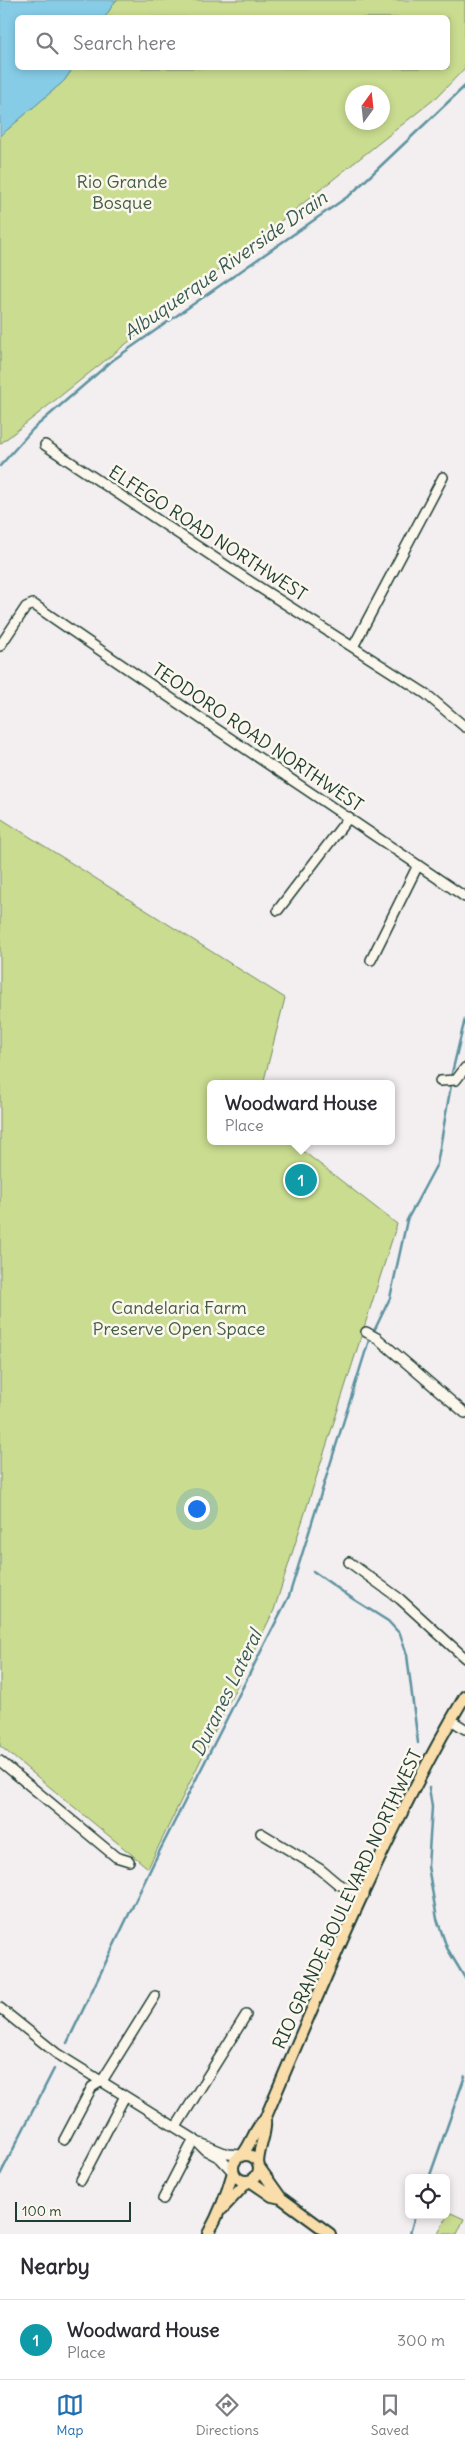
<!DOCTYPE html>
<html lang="en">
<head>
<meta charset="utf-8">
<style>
	body { margin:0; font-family:Delius,sans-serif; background:#f7f7f7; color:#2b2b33 }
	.controls { position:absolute; right:15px; bottom:15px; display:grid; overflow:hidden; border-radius:8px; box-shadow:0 2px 8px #0003 }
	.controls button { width:45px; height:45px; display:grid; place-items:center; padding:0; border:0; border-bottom:1px solid #e1e1e2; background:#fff; color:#2b2b33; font:25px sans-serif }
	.compass { position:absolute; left:345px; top:85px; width:45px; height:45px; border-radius:50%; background:#fff; box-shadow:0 2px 8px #0003; rotate:15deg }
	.scale { position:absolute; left:15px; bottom:12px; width:116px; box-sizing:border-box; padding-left:5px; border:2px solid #1f3d34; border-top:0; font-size:14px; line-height:18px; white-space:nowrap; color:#1f3d34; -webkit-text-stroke:4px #fbf7ec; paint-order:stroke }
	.you { position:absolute; left:196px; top:1508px; width:18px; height:18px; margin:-12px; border:4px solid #fff; border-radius:50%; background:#1a73e8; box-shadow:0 0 0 8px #1a73e833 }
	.badge { display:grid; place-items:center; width:32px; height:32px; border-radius:50%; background:#1f6fb2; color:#fff; font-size:16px; font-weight:700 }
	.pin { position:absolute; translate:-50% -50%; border:2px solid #fff; box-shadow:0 1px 5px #0006 }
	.popup { position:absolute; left:207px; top:1080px; width:188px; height:65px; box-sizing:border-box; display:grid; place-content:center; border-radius:8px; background:#fff; filter:drop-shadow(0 1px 4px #0005); font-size:16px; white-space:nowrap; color:#7c7c81 }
	.popup b { font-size:19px; color:#2b2b33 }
	.popup::after { content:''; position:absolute; left:50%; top:100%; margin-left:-10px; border:10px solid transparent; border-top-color:#fff }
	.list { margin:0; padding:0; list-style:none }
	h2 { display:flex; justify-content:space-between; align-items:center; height:65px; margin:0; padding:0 20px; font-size:21px }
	h2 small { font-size:16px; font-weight:400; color:#7c7c81 }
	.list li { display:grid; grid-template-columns:32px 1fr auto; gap:15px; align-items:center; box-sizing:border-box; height:80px; padding:0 20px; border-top:1px solid #e1e1e2 }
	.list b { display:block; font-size:19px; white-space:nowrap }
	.list p { margin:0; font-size:16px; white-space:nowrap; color:#7c7c81 }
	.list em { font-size:16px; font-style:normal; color:#7c7c81 }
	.icon { flex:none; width:28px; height:28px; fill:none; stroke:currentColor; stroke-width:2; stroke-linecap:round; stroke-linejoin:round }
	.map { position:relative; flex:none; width:465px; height:2234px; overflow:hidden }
	.search { position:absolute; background:#fff; box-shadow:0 2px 8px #0003; left:15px; right:15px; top:15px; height:55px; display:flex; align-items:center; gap:12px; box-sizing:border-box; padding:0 18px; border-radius:8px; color:#7c7c81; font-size:19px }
	.sheet { height:145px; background:#fff }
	nav { display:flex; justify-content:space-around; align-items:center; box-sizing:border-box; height:70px; border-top:1px solid #e1e1e2; background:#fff; font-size:14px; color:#7c7c81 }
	nav a { display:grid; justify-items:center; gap:2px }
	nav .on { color:#1f6fb2 }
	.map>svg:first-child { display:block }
	.green { fill:#c9dc90; stroke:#748c62; fill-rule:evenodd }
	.water { fill:#86cce7; stroke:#5d939f }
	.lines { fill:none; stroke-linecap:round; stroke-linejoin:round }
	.stream { stroke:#5d939f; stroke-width:2.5 }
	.minor-casing { stroke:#1f3d34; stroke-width:12 }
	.major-casing { stroke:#1f3d34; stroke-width:14 }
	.minor { stroke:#fbf7ec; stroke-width:9 }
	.major { stroke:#f9ddab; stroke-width:10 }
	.labels { text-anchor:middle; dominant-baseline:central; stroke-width:5; stroke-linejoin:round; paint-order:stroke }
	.park-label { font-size:18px; fill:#415d46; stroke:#fbf7ec }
	.street-label { font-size:18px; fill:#1f3d34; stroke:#fbf7ec }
	.water-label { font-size:19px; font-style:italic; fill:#345a58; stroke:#fbf7ec }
</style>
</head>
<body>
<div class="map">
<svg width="465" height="2234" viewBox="0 0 465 2234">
	<rect width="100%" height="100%" fill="#f3eef0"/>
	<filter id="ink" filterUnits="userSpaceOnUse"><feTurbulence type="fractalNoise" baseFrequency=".02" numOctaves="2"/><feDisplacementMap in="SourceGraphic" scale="10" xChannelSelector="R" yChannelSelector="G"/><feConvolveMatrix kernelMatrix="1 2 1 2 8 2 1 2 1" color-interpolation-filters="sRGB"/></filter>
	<g filter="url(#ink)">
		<path class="green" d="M116 0H465V68L437 97 0 444V136L64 81 73 68H448V18L105 17ZM352 92H382V122H352Z
			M0 818 285 998 263 1084H211V1141H290L397 1224 274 1610 148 1868 0 1746Z
			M449 2212 464 2219 457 2234H438Z"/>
		<path class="water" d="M0 0H116L105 17 18 18V68H73L64 81 0 136Z"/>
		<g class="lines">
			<path class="stream" d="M0 466 33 429 113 360 350 195 465 86
				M451 1077 465 1019
				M375 1329 390 1298 407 1220 437 1164 451 1085
				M313 1571 353 1599 388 1621 400 1634 407 1655 418 1743
				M429 1788 432 1807 428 1866 437 1919 447 1948 465 1978
				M67 2043 154 1862 289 1596 369 1340
				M0 2175 54 2069
				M429 2178 465 2076
				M410 2234 415 2215"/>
			<defs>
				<path id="minor" d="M45 445 251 582 426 694 465 727
					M0 646 26 607 33 604C176 703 321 799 465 897
					M353 647 443 477
					M278 910 349 817
					M371 960 418 865
					M440 1081 456 1080 465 1068
					M366 1332 377 1338 465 1413
					M349 1562 400 1599 465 1658
					M451 1720 465 1729
					M0 1761 116 1857 129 1861
					M261 1833 320 1869 338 1884 364 1895
					M0 2008 56 2053 194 2139 205 2150 220 2158 232 2171
					M176 2127 246 2015
					M64 2140 92 2087 102 2081 155 1996
					M200 2143 227 2154 241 2155
					M81 2180 125 2096
					M163 2199 194 2139"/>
				<path id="major" d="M233 2168a13 13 0 1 1 26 0a13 13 0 1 1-26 0Z
					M242 2155C252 2144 254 2128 265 2119 326 1976 386 1830 465 1696
					M258 2164C258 2148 267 2134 265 2119
					M259 2167 281 2198
					M250 2181 272 2196 281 2198 330 2234
					M222 2209 248 2181
					M208 2234C219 2214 227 2194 233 2172"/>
			</defs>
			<use href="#minor" class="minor-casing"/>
			<use href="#major" class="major-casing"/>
			<use href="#minor" class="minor"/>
			<use href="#major" class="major"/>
		</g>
	</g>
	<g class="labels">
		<g class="park-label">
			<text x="122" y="181">Rio Grande<tspan x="122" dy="21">Bosque</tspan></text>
			<text x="179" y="1307">Candelaria Farm<tspan x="179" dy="21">Preserve Open Space</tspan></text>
		</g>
		<g class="street-label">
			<text transform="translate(208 533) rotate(33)">ELFEGO ROAD NORTHWEST</text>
			<text transform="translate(258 737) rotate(34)">TEODORO ROAD NORTHWEST</text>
			<text transform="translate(347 1899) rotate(-65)">RIO GRANDE BOULEVARD NORTHWEST</text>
		</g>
		<g class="water-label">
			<text transform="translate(225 265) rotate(-35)">Albuquerque Riverside Drain</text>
			<text transform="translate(226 1693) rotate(-64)">Duranes Lateral</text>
		</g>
	</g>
</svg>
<div class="controls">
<button><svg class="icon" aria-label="locate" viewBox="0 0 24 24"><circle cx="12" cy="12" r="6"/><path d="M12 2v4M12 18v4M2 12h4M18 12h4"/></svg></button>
</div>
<svg class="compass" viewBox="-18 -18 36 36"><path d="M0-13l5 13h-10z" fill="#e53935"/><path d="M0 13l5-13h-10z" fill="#7c7c81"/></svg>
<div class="scale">100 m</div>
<div class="you"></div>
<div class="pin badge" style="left:301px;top:1180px;background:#0f9aa8">1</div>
<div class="popup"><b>Woodward House</b>Place</div>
<div class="search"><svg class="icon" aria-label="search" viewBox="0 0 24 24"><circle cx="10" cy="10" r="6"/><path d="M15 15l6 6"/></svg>Search here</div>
</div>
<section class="sheet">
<h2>Nearby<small></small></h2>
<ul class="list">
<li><span class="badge" style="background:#0f9aa8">1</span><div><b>Woodward House</b><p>Place</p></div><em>300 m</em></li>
</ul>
</section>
<nav>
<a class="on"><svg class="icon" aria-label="map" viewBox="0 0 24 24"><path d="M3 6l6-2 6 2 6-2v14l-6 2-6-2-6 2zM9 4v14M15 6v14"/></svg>Map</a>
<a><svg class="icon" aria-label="directions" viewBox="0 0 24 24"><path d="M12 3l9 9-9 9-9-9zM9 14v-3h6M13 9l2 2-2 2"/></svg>Directions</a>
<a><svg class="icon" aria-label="saved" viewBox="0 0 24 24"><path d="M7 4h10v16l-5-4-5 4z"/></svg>Saved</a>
</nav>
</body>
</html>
